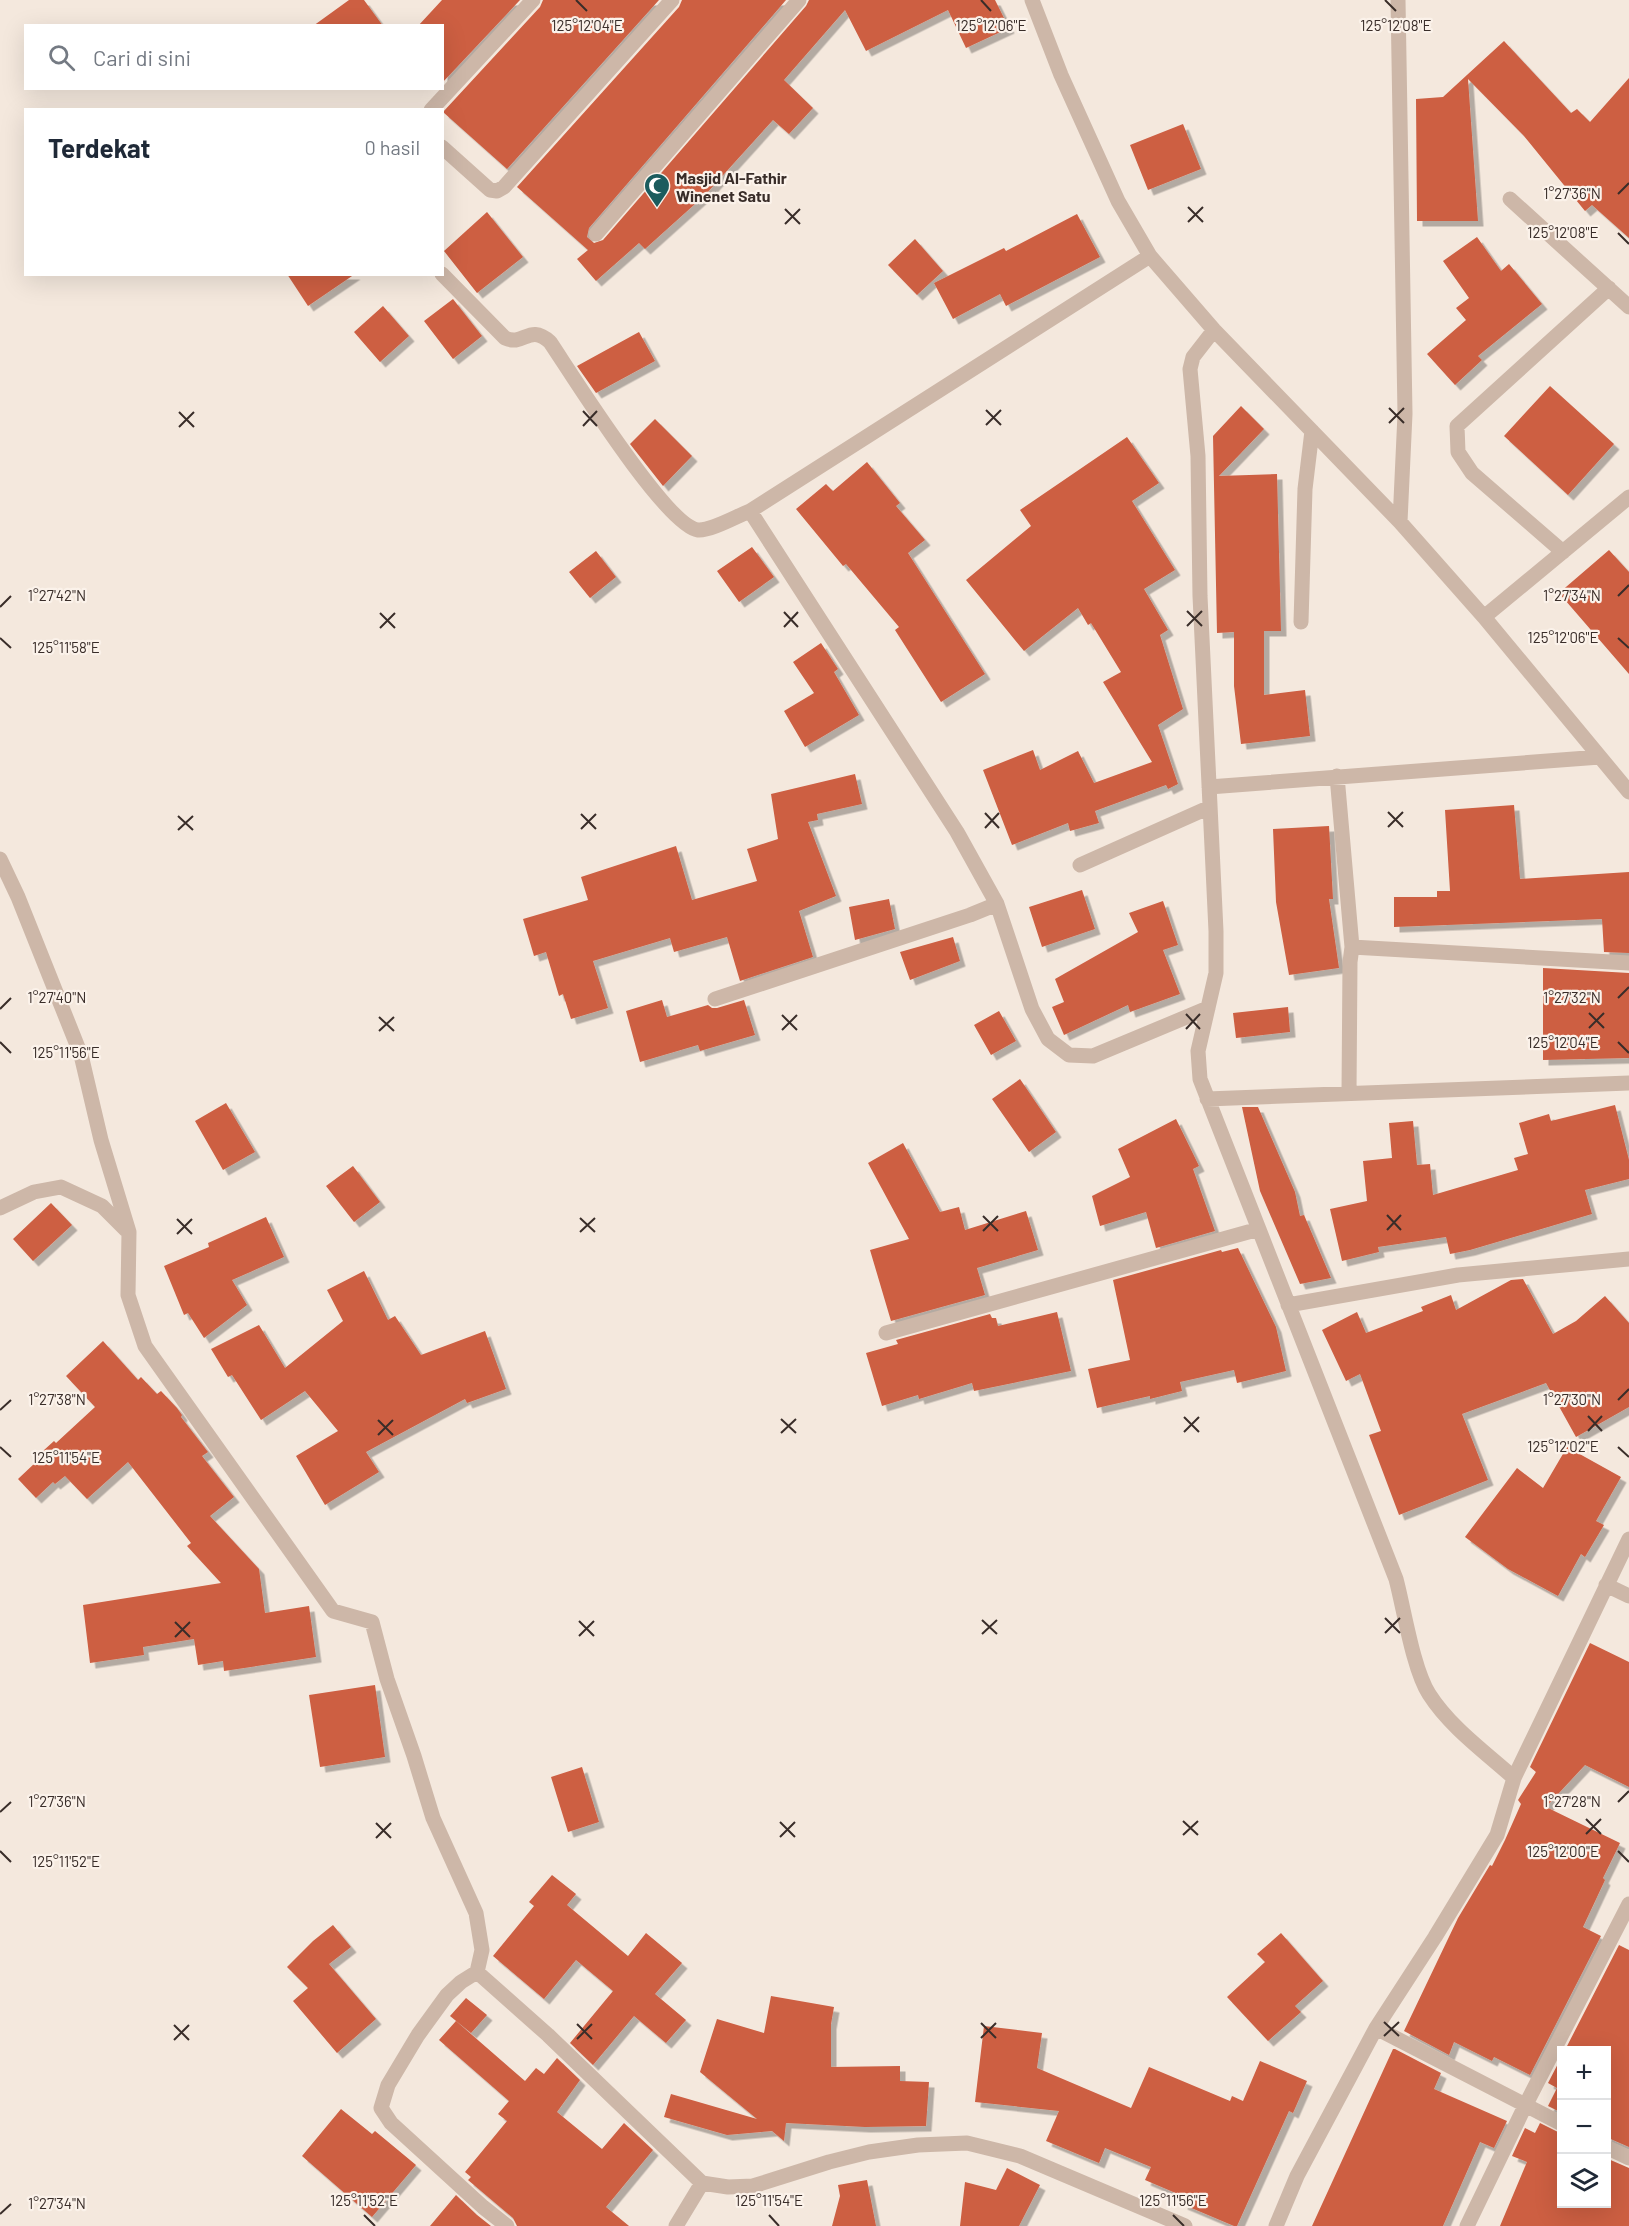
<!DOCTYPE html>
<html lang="id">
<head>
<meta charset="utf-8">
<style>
	body { margin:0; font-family:Barlow,sans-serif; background:#f2f2f3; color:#1f2937 }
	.controls { position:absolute; right:18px; bottom:18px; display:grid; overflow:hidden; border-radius:0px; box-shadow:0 6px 24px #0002 }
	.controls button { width:54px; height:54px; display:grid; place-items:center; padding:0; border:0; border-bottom:2px solid #e0e1e3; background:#fff; color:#1f2937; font:30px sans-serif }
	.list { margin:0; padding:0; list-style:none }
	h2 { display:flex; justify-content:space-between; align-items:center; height:78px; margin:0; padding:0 24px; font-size:26px }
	h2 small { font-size:20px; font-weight:400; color:#747a83 }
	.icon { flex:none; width:33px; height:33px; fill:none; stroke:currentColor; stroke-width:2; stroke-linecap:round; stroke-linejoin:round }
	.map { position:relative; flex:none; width:1629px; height:2226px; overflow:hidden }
	.search { position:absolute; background:#fff; box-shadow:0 6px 24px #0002; left:24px; top:24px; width:420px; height:66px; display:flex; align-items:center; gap:15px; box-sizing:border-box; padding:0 21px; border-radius:0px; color:#747a83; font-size:22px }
	.panel { position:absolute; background:#fff; box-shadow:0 6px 24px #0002; left:24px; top:108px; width:420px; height:168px; border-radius:0px }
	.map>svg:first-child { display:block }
	.building { fill:#cd5e42; filter:url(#shadow) }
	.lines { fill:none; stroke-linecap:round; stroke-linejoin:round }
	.minor { stroke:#cdb7a8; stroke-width:15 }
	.ticks { fill:none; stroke:#392d29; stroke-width:2 }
	.labels { text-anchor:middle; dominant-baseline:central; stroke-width:4.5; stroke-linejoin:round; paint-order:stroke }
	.poi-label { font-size:16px; font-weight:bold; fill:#392d29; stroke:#fbf2ea; text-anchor:start }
	.ticks-label { font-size:15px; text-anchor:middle; fill:#392d29; stroke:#fbf2ea; stroke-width:4.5; stroke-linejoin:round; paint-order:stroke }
</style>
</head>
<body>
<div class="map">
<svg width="1629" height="2226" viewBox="0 0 1629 2226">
	<defs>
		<filter id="shadow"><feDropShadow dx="5.5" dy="5.5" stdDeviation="0" flood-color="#0004"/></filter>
	</defs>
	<rect width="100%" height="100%" fill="#f4e8dd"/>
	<path class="building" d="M349 0H364L383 26H313Z
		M442 0H520L442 83V26H418Z
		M543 0H659L507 169 443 112 540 7Z
		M682 0H786L589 228 587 237 594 243 603 240 806 6 809 0H995L1009 28 966 48 948 10 866 51 845 10 784 80 813 108 789 134 773 120 705 195 645 249 639 243 596 281 577 259 588 250 517 187 679 7Z
		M1504 41 1571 113 1577 109 1590 122 1629 78V238L1592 205 1585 211 1524 136 1468 79 1478 221H1417L1416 99 1443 97Z
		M1183 124 1201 169 1148 190 1130 145Z
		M487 212 523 257 477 293 444 251Z
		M1077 214 1100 257 1006 306 1000 294 953 319 934 283 1004 248 1006 251Z
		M1477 237 1501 271 1509 264 1542 304 1478 356 1482 360 1455 385 1427 354 1466 320 1456 308 1469 298 1443 261Z
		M915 239 943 271 917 295 888 265Z
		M287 274H355L308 306Z
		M453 299 482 336 453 359 424 321Z
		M383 306 409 336 380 362 354 332Z
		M639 332 655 361 596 393 577 366Z
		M1550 386 1614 444 1568 495 1504 436Z
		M1241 406 1264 429 1219 476 1277 474 1281 631H1264V695L1305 690 1310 736 1241 744 1234 686V632L1217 633 1213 436Z
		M655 419 692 456 663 486 630 444Z
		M1127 437 1159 483 1132 501 1175 570 1144 589 1168 630 1160 635 1183 709 1158 725 1178 784 1168 789 1166 785 1095 811 1099 823 1070 831 1068 823 1012 845 983 770 1033 750 1040 770 1078 751 1094 783 1152 762 1103 682 1121 672 1091 623 1088 625 1078 608 1024 651 966 580 1031 526 1020 510Z
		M867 462 900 503 896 506 925 540 908 553 985 674 941 702 895 630 899 627 846 564 843 566 796 509 826 484 833 491Z
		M752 547 774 577 739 602 717 571Z
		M1609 550 1629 572V674L1559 593Z
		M596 551 616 577 590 598 569 572Z
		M821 643 838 669 834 672 859 715 805 747 784 711 814 693 793 662Z
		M855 774 862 804 817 814 818 820 808 822 836 896 799 911 813 957 740 981 727 937 674 952 670 938 593 961 608 1008 571 1019 563 994 559 996 546 952 534 956 523 919 588 900 581 877 676 846 692 900 757 881 747 849 778 839 771 794Z
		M1514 805 1520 879 1629 872V953L1604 952 1602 919 1394 927V897H1437V891H1450L1445 810Z
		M1329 826 1333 899H1329L1339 968 1289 975 1276 902 1273 829Z
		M1082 890 1095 929 1042 947 1029 907Z
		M889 899 895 929 855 940 849 907Z
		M1163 901 1178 945 1163 950 1180 994 1130 1012 1128 1005 1064 1035 1052 1007 1064 1002 1055 979 1138 932 1129 913Z
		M953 937 960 961 910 980 900 952Z
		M1543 968 1629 973V1058L1543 1060Z
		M662 1000 667 1017 708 1005 712 1008H717L744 1000 755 1035 700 1051 698 1045 640 1062 626 1011Z
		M1288 1007 1290 1032 1236 1038 1233 1013Z
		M999 1011 1016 1041 991 1055 974 1025Z
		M1020 1079 1056 1132 1029 1152 992 1099Z
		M226 1103 255 1152 223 1170 195 1121Z
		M1615 1105 1629 1160V1179L1585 1190 1592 1214 1470 1250 1450 1254 1446 1237 1378 1247 1379 1252 1342 1261 1330 1209 1367 1201 1363 1161 1392 1158 1389 1123 1413 1121 1417 1165 1430 1164 1433 1195 1518 1170 1514 1158 1528 1154 1519 1123 1549 1114 1551 1121Z
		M1242 1107H1258L1295 1192 1300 1216 1304 1215 1331 1278 1300 1284 1260 1191Z
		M1176 1119 1199 1166 1193 1169 1215 1231 1156 1248 1146 1212 1100 1226 1092 1196 1130 1177 1118 1149Z
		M903 1143 940 1212 959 1207 965 1230 1026 1211 1038 1250 977 1268 985 1295 891 1321 870 1250 909 1239 868 1163Z
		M353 1166 380 1202 354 1222 326 1186Z
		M51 1203 72 1225 33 1261 13 1239Z
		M266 1217 284 1257 232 1280 247 1305 204 1338 188 1313 184 1315 164 1266 209 1247 208 1243Z
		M1238 1248 1276 1327 1286 1371 1237 1383 1234 1370 1180 1382 1182 1391 1150 1399V1396L1097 1408 1088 1369 1130 1360 1113 1280 1221 1250 1222 1252Z
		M364 1271 388 1320 395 1316 421 1355 485 1331 506 1389 467 1403 465 1399 366 1452 379 1472 325 1505 296 1456 338 1431 305 1391 261 1420 232 1375 228 1377 211 1349 259 1325 285 1368 343 1321 327 1290Z
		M1523 1279 1553 1334 1576 1321 1605 1296 1629 1323V1407L1576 1437 1546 1383 1462 1414 1488 1480 1399 1515 1369 1435 1381 1431 1360 1374 1346 1381 1322 1330 1357 1312 1366 1333 1423 1311 1421 1307 1451 1295 1456 1310 1511 1280Z
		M1057 1312 1071 1371 974 1391 972 1383 919 1399 918 1395 882 1406 866 1353 898 1344 896 1340 990 1314 992 1318H996L998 1326Z
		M103 1341 138 1380 141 1377 157 1394 161 1391 177 1408 182 1415 181 1417 208 1452 202 1456 234 1497 210 1516 259 1569 265 1613 309 1606 316 1657 224 1671 223 1661 198 1665 194 1639 143 1647 144 1655 90 1663 83 1605 221 1583 187 1546 191 1543 128 1462 87 1499 65 1476 55 1484 53 1482 36 1498 18 1479 36 1462 33 1460 54 1441 56 1443 95 1407 66 1376Z
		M1567 1447 1621 1477 1596 1521 1604 1525 1585 1557 1581 1554 1558 1596 1508 1569 1465 1537 1517 1468 1543 1488Z
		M1590 1643 1629 1662V1787L1585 1765 1546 1807 1620 1843 1603 1878 1605 1880 1583 1927 1601 1936 1530 2075 1494 2057 1492 2061 1454 2042 1449 2055 1404 2031 1458 1918 1490 1865 1492 1866 1505 1840 1521 1804 1518 1800 1536 1772 1530 1767Z
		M375 1685 385 1757 320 1767 309 1695Z
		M582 1767 599 1822 568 1832 551 1777Z
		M552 1875 576 1894 567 1905 628 1956 646 1933 682 1963 655 1994 686 2020 666 2043 634 2016 593 2065 570 2043 613 1991 576 1960 544 1999 493 1956 534 1906 529 1902Z
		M333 1925 351 1947 329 1964 376 2019 337 2053 293 2001 308 1988 287 1967 313 1941Z
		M1281 1933 1323 1981 1295 2006 1301 2012 1268 2041 1227 1997 1265 1962 1257 1954Z
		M1619 1945 1629 1950V2147L1606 2137V2050H1565Z
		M771 1996 834 2007 831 2024V2067L900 2066V2081L929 2082 926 2126 865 2127 786 2123 784 2141 772 2131 727 2135 664 2117 671 2094 757 2119 700 2072 717 2019 764 2033Z
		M466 1998 487 2015 471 2033 450 2016Z
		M456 2021 525 2081 536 2068 544 2074 557 2058 580 2080 557 2112 602 2149 624 2123 653 2150 606 2207 629 2226H517L513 2218 468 2180 471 2177 465 2172 507 2121 498 2114 509 2101 439 2040Z
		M984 2026 1042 2033 1037 2068 1131 2108 1149 2067 1230 2101 1232 2096 1243 2101 1260 2061 1307 2081 1293 2113 1289 2111 1237 2226H1234L1182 2204 1185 2197 1145 2180 1151 2167 1105 2148 1099 2163 1046 2141 1059 2111 975 2102Z
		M1393 2049H1395L1441 2073 1434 2089 1507 2121 1494 2148 1480 2142 1443 2226H1312Z
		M1562 2056V2113L1548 2106 1557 2088 1548 2083Z
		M341 2109 372 2134 375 2131 416 2165 372 2217 302 2156Z
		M1540 2123 1562 2134V2204H1606V2158L1629 2168V2226H1500L1527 2162 1512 2156 1525 2128 1535 2133Z
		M1007 2168 1040 2185 1019 2226H960L965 2182 996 2190Z
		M867 2180 876 2226H832L840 2196 838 2185Z
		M456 2195 477 2215 491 2226H430Z"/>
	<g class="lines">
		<path class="minor" d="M1032 0 1061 75 1118 201 1150 256 1214 330 1400 522 1484 617 1629 792
			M1398 0 1405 414 1400 522
			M431 110 533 0
			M442 147 490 190 497 191 504 187 672 0
			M1510 199 1629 307
			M596 234 799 0
			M442 274 505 338C524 347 529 323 550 342 571 373 666 526 698 530 711 531 737 516 750 511L1150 256
			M1214 330 1193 357 1190 369 1198 456 1200 596 1216 931V973L1198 1051 1200 1079 1396 1579C1404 1609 1413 1669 1429 1694 1450 1727 1485 1752 1514 1778
			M750 511 957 832 997 904 1032 1009 1048 1039 1069 1055 1093 1056 1208 1008
			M1563 552 1472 473 1458 452 1457 426 1609 288
			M1484 617 1629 497
			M1301 622 1305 489 1312 431
			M1337 776 1352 947 1350 962 1349 1093
			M1209 787 1600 757
			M0 859 18 897 81 1055 101 1140 129 1232 128 1295 145 1346 333 1611 372 1622 387 1679 414 1756 433 1818 476 1913 482 1950 477 1972 548 2035 702 2183 676 2226
			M1080 865 1210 807
			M1352 947 1629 963
			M715 999 970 915 997 904
			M1207 1099 1629 1083
			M0 1208 34 1192 61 1187 102 1206 126 1230
			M1288 1305 1458 1275 1629 1259
			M886 1333 1259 1229
			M1606 1585 1629 1596
			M477 1972 461 1982 447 1995 418 2035 388 2085 381 2108 391 2123 483 2207 507 2226
			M1376 2028 1562 2124
			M1606 2147 1629 2158
			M702 2183 728 2187 753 2186 829 2162 869 2152 918 2145 967 2143 1020 2156 1185 2226
			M1276 2226 1297 2176 1376 2028 1435 1937 1497 1835 1514 1778 1629 1539
			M1467 2226 1525 2106 1629 1904"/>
	</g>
	<path class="ticks" d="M576 0 587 11M981 0 991 11M1385 0 1396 11M1618 194 1629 183M1188 207 1203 222M785 209 800 224M1188 222 1203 207M785 224 800 209M1618 233 1629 244M1389 408 1404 423M986 410 1001 425M583 411 597 426M179 412 194 427M1389 423 1404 408M986 425 1001 410M583 426 597 411M179 427 194 412M1618 596 1629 585M0 607 11 596M1187 611 1202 626M784 612 798 627M380 613 395 628M1187 626 1202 611M784 627 798 612M380 628 395 613M0 638 11 648M1618 638 1629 648M1388 812 1403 827M985 813 999 828M581 814 596 829M178 816 193 830M1388 827 1403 812M985 828 999 813M581 829 596 814M178 830 193 816M1618 998 1629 987M0 1009 11 998M1589 1013 1604 1028M1186 1014 1200 1029M782 1015 797 1030M379 1017 394 1031M1589 1028 1604 1013M1186 1029 1200 1014M782 1030 797 1015M379 1031 394 1017M0 1042 11 1053M1618 1042 1629 1053M1387 1215 1401 1230M983 1216 998 1231M580 1218 595 1232M177 1219 192 1234M1387 1230 1401 1215M983 1231 998 1216M580 1232 595 1218M177 1234 192 1219M1618 1400 1629 1389M0 1410 11 1400M1588 1416 1602 1431M1184 1417 1199 1432M781 1419 796 1433M378 1420 393 1435M1588 1431 1602 1416M1184 1432 1199 1417M781 1433 796 1419M378 1435 393 1420M0 1447 11 1457M1618 1447 1629 1457M1385 1618 1400 1633M982 1620 997 1634M579 1621 594 1636M175 1622 190 1637M1385 1633 1400 1618M982 1634 997 1620M579 1636 594 1621M175 1637 190 1622M1618 1802 1629 1791M0 1812 11 1802M1586 1819 1601 1834M1183 1821 1198 1835M780 1822 795 1837M376 1823 391 1838M1586 1834 1601 1819M1183 1835 1198 1821M780 1837 795 1822M376 1838 391 1823M0 1851 11 1862M1618 1851 1629 1862M1384 2022 1399 2036M981 2023 996 2038M577 2024 592 2039M174 2025 189 2040M1384 2036 1399 2022M981 2038 996 2023M577 2039 592 2024M174 2040 189 2025M0 2214 11 2204M364 2215 375 2226M769 2215 779 2226M1173 2215 1184 2226"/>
	<defs>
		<symbol id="mosque-pin" viewBox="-11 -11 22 30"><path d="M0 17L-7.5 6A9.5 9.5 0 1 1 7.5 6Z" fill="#1b5c5e" stroke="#fbf2ea"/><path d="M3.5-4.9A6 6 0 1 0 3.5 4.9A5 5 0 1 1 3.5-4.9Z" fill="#fff"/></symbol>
	</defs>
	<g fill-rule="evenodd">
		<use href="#mosque-pin" x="642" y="171" width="30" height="40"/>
	</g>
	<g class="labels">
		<g class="poi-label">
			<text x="676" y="177">Masjid Al-Fathir<tspan x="676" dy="18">Winenet Satu</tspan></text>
		</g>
	</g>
	<g class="ticks-label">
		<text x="587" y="31">125°12'04"E</text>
		<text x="991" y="31">125°12'06"E</text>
		<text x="1396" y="31">125°12'08"E</text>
		<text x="1572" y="199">1°27'36"N</text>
		<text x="1563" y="238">125°12'08"E</text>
		<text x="57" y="601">1°27'42"N</text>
		<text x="1572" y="601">1°27'34"N</text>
		<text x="1563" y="643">125°12'06"E</text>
		<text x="66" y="653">125°11'58"E</text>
		<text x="57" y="1003">1°27'40"N</text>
		<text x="1572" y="1003">1°27'32"N</text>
		<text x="1563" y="1048">125°12'04"E</text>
		<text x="66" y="1058">125°11'56"E</text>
		<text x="57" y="1405">1°27'38"N</text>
		<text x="1572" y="1405">1°27'30"N</text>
		<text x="1563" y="1452">125°12'02"E</text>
		<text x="66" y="1463">125°11'54"E</text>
		<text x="57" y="1807">1°27'36"N</text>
		<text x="1572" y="1807">1°27'28"N</text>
		<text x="1563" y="1857">125°12'00"E</text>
		<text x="66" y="1867">125°11'52"E</text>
		<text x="364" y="2206">125°11'52"E</text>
		<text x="769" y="2206">125°11'54"E</text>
		<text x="1173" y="2206">125°11'56"E</text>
		<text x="57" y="2209">1°27'34"N</text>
	</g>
</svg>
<div class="controls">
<button>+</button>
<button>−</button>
<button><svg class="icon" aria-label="layers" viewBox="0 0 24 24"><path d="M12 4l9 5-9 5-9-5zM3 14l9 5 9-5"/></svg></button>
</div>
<div class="search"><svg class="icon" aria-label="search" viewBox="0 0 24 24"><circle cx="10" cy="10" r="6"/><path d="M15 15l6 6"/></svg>Cari di sini</div>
<section class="panel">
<h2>Terdekat<small>0 hasil</small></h2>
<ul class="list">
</ul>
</section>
</div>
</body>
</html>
